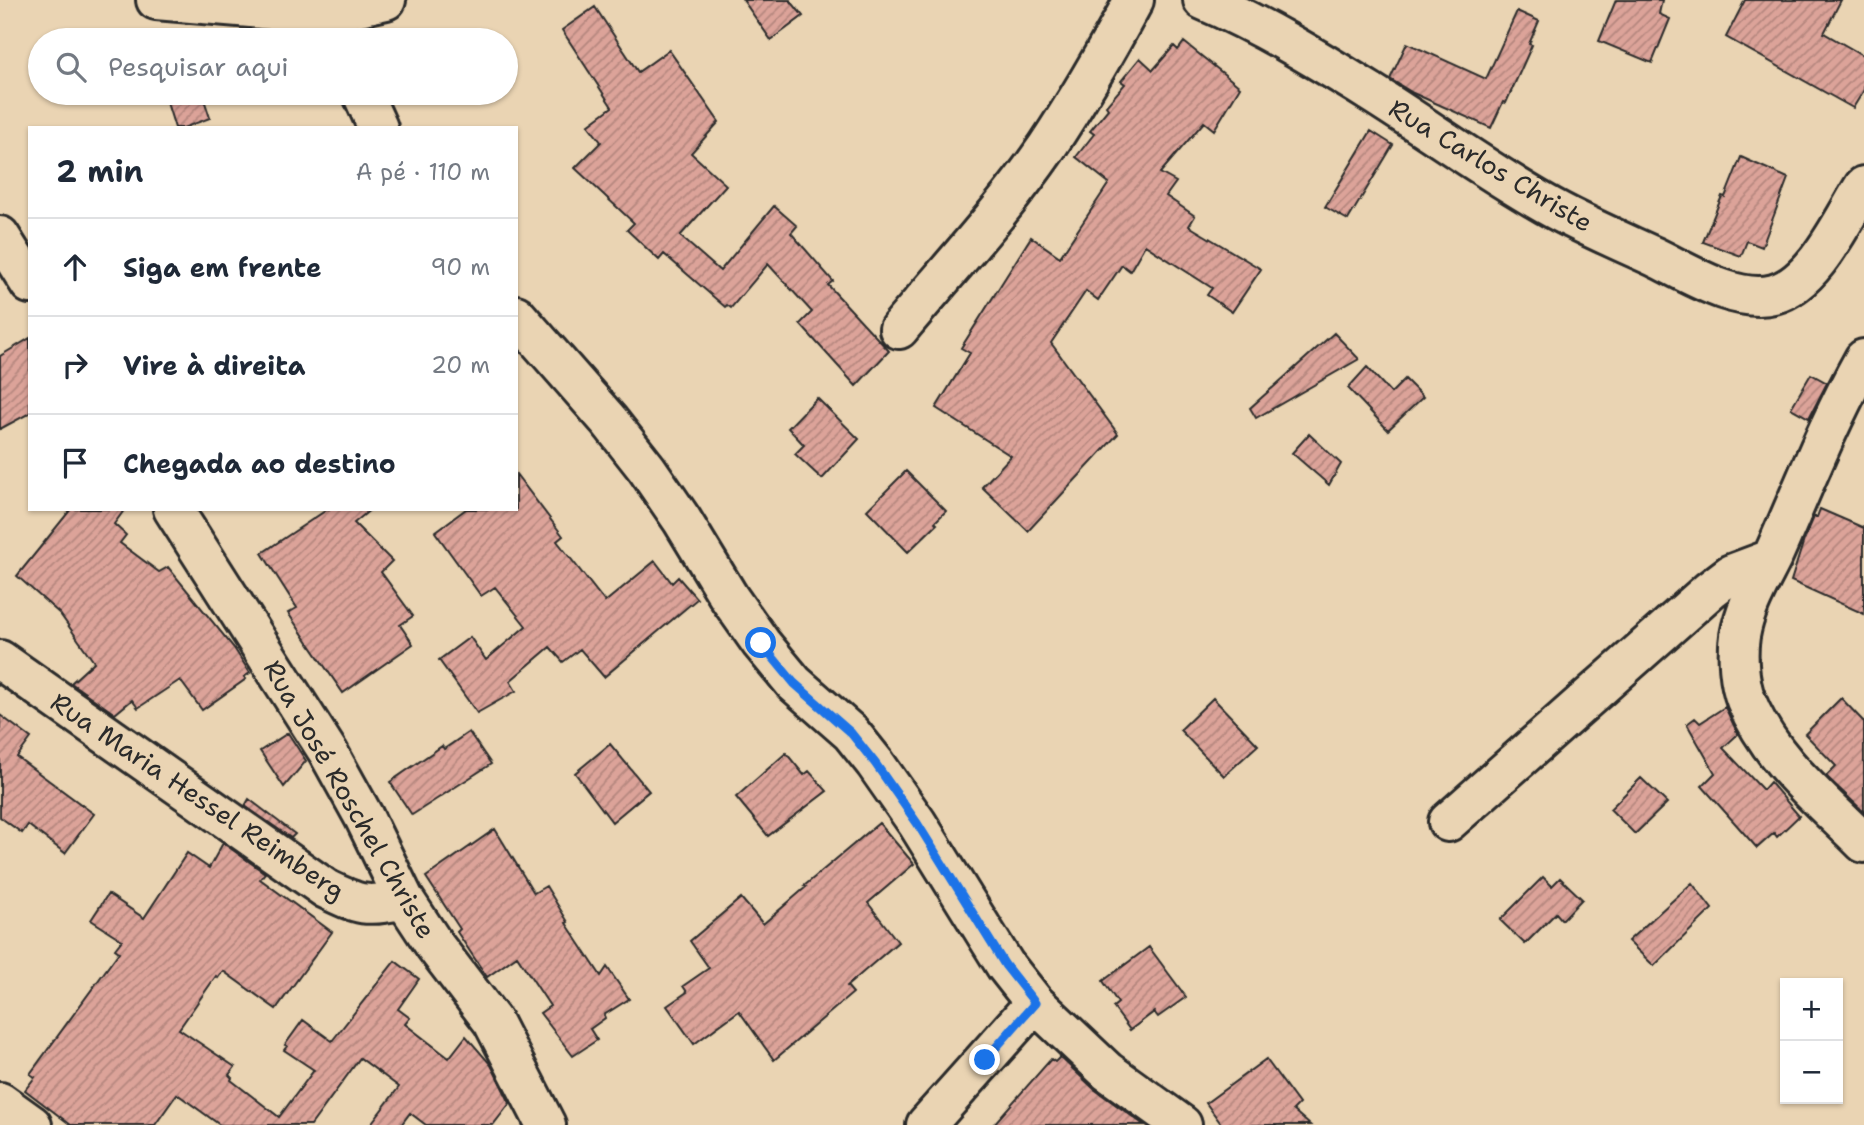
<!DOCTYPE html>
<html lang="pt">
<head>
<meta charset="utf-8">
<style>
	body { margin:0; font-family:"Shantell Sans",sans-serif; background:#f2f2f3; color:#1f2937 }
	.controls { position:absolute; right:21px; bottom:21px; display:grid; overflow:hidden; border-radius:0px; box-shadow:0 2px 5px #0004 }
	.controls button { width:63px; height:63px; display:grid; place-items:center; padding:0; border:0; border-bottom:2px solid #e0e1e3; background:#fff; color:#1f2937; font:35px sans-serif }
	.stop { position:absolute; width:21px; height:21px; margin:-16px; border:5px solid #1a73e8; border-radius:50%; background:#fff }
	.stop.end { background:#1a73e8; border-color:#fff; box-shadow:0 2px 7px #0008 }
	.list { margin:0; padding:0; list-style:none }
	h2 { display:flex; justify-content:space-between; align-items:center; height:91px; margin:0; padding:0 28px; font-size:30px }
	h2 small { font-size:23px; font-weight:400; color:#747a83 }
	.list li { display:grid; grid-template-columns:46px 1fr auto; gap:21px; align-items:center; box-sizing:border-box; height:98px; padding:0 28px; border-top:2px solid #e0e1e3 }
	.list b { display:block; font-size:26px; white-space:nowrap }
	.list em { font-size:23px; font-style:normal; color:#747a83 }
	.icon { flex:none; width:38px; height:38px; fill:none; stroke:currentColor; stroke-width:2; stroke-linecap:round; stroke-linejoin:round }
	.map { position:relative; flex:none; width:1864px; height:1125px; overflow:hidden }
	.search { position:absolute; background:#fff; box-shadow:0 2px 5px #0004; left:28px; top:28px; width:490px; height:77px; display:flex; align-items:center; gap:18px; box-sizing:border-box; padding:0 24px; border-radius:38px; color:#747a83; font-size:26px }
	.panel { position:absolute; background:#fff; box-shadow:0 2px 5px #0004; left:28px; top:126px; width:490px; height:385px; border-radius:0px }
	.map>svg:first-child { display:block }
	.building { fill:url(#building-hatch); stroke:#2b2b2b; stroke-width:2 }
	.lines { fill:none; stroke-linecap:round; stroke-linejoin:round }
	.street-casing { stroke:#2b2b2b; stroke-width:44 }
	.secondary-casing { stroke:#2b2b2b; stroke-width:44 }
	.street { stroke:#ead4b3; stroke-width:38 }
	.secondary { stroke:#ead4b3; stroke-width:38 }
	.route { stroke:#1a73e8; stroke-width:9 }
	.labels { text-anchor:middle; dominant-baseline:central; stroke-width:6; stroke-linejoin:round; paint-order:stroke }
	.street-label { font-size:26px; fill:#2b2b2b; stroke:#ead4b3 }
</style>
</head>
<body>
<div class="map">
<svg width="1864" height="1125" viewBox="0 0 1864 1125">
	<defs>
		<pattern id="building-hatch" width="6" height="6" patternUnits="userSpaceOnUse" patternTransform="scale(1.75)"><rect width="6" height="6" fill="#dca399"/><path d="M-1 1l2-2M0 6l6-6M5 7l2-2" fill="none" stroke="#b3857d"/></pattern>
	</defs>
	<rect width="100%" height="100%" fill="#ead4b3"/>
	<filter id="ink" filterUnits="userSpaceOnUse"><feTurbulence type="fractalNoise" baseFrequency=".0143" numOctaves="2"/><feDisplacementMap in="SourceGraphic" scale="14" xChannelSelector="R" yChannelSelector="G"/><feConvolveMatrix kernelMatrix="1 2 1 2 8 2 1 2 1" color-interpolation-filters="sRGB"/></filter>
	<g filter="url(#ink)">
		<path class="building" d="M743 0H790L803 16 771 40Z
			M1616 0H1662L1659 14 1670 19 1652 63 1599 41Z
			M1745 0H1841L1824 33 1864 56V90L1853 108 1726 37Z
			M595 7 638 72 669 50 719 122 691 153 726 185 680 236 720 271 774 206 797 226 791 233 833 281 828 285 889 351 856 386 800 324 812 312 768 264 731 308 727 305 725 307 664 254 659 260 627 230 634 223 575 168 601 142 588 125 612 107 562 30Z
			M1517 11 1539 21 1529 44 1532 45 1506 103 1503 102 1491 128 1413 93 1390 79 1407 43 1486 79Z
			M1184 42 1240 87 1214 130 1204 122 1160 173 1176 182 1166 196 1195 216 1189 226 1261 269 1232 312 1207 295 1212 288 1145 245 1130 271 1122 265 1098 300 1086 291 1051 343 1118 434 1028 531 982 487 1011 456 936 408 970 353 961 348 1031 237 1060 257 1109 183 1076 157 1094 134 1090 131 1108 109 1106 106 1125 84 1121 81 1140 58 1153 70 1174 46 1178 50Z
			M164 93H202L210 118 183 128H175Z
			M1371 131 1393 145 1348 220 1325 207Z
			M1741 157 1788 178 1762 247 1747 241 1741 256 1703 242 1722 196 1725 197Z
			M1334 333 1359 359 1256 418 1250 408Z
			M30 338V413L0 429V356Z
			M1367 367 1391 393 1405 379 1423 397 1388 430 1348 388Z
			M1811 374 1827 383 1809 418 1791 408Z
			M817 398 859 439 822 479 795 454 804 445 788 428Z
			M1309 434 1341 464 1329 485 1292 453Z
			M906 471 946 511 935 522 937 524 908 552 867 510Z
			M516 474 563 536 557 541 605 602 655 561 672 583 678 577 697 599 604 677 580 649 563 662 550 647 510 681 516 691 477 713 439 660 470 637 486 660 526 626 495 587 481 596 435 532 466 509H516Z
			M71 509H125L114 524 126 535 120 543 159 572 168 567 234 648 250 673 244 677 246 679 202 710 180 680 138 708 132 700 115 714 71 683 94 662 60 614 17 576Z
			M328 509H371L354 523 392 561 381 572 413 616 400 625 413 644 343 693 288 613 297 608 262 553Z
			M1820 509 1864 528V614L1791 581 1804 540 1814 517H1817Z
			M1213 698 1258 745 1224 776 1180 730Z
			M1841 698 1864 722V812L1826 776 1836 766 1805 734Z
			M1725 707 1738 734 1723 748 1763 790 1770 782 1799 816 1777 837 1774 833 1757 848 1702 786 1715 773 1687 724 1695 718 1700 723Z
			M0 715 31 738 17 757 94 814 65 853 28 825 22 833 0 817Z
			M469 732 491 764 412 815 390 782 442 746 444 749Z
			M288 733 306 761 284 787 260 751Z
			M610 744 649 791 612 822 575 773Z
			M786 753 804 775 809 771 827 791 768 836 736 797Z
			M1641 778 1667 803 1635 834 1610 809Z
			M249 799 295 834 291 838 245 806Z
			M879 823 914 864 868 903 898 942 847 986 853 993 774 1060 739 1011 694 1044 667 1006 687 992 683 986 709 968 690 941 741 898 763 924 806 887 804 886Z
			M495 829 534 893 546 886 568 922 566 923 601 976 607 967 629 999 604 1015 605 1018 590 1029 597 1040 573 1056 540 1013 550 1006 517 956 487 977 457 932 460 929 426 877Z
			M223 843 265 873 260 879 332 932 276 1009 223 971 218 978 216 976 179 1029 235 1067 229 1075 232 1078 231 1080 279 1117 314 1070 284 1050 287 1046 285 1045 303 1020 332 1041 395 961 419 979 398 1009 410 1018 405 1024 449 1058 466 1036 491 1065 510 1103 493 1125H426L410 1113 401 1125H370L399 1087 360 1058 311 1125H220L177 1094 155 1125H71L25 1090 35 1077 30 1074 119 952 115 949 122 940 91 920 108 894 144 918 187 853 209 868Z
			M1543 877 1552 886 1560 878 1582 899 1562 920 1556 913 1525 944 1500 920Z
			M1692 883 1712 909 1654 966 1628 941Z
			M1149 947 1186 997 1158 1017 1154 1012 1130 1030 1113 1007 1118 1003 1103 981Z
			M1060 1057 1094 1089 1144 1125H993L1051 1059 1055 1062Z
			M1266 1059 1299 1104 1293 1110 1310 1125H1222L1206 1103Z"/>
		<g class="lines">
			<defs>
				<path id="street" d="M156 0 284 11H337L386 0
					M1203 0C1261 25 1317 59 1370 92 1429 129 1485 170 1545 204 1580 224 1618 240 1655 257 1688 273 1736 304 1774 294 1815 283 1843 219 1864 186
					M362 93 378 128
					M0 236 30 284
					M516 315 610 422 647 469 682 520 730 599 761 643 794 683 851 733 875 763 917 823 1005 965 1035 1003 1107 1071 1182 1125
					M899 329C949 269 1003 211 1047 147 1079 99 1107 50 1134 0
					M1864 359C1828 423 1802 491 1772 558 1759 584 1745 607 1740 636 1737 655 1739 682 1746 700 1769 758 1821 800 1864 843
					M173 509 328 752 364 817 404 899 435 946 493 1022 546 1125
					M0 660 326 889C359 905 367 908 404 899
					M1448 822 1710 590 1731 574 1771 559
					M926 1125 1035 1003"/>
				<path id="secondary" d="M0 1102 32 1125"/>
			</defs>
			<use href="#street" class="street-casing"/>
			<use href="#secondary" class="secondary-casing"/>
			<use href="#street" class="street"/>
			<use href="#secondary" class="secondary"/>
		</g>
	</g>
	<g class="lines" filter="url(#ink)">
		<path class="route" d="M761 643 794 683 851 733 875 763 917 823 1005 965 1035 1003 985 1060"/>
	</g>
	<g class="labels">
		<g class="street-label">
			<text transform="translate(1491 165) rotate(31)">Rua Carlos Christe</text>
			<text transform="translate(198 796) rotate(34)">Rua Maria Hessel Reimberg</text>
			<text transform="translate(350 799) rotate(60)">Rua José Roschel Christe</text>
		</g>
	</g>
</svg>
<div class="controls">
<button>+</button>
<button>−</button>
</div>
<div class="stop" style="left:761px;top:643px"></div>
<div class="stop end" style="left:985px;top:1060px"></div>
<div class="search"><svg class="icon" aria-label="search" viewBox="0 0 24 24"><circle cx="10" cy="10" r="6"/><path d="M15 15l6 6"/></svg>Pesquisar aqui</div>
<section class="panel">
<h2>2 min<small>A pé · 110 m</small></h2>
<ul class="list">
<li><svg class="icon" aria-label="ahead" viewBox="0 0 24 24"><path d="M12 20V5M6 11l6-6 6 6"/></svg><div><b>Siga em frente</b></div><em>90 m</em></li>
<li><svg class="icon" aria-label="right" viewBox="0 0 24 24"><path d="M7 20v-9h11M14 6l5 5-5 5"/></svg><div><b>Vire à direita</b></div><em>20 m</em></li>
<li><svg class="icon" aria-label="arrive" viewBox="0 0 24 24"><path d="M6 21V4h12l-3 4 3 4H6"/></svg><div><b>Chegada ao destino</b></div></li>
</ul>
</section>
</div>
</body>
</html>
